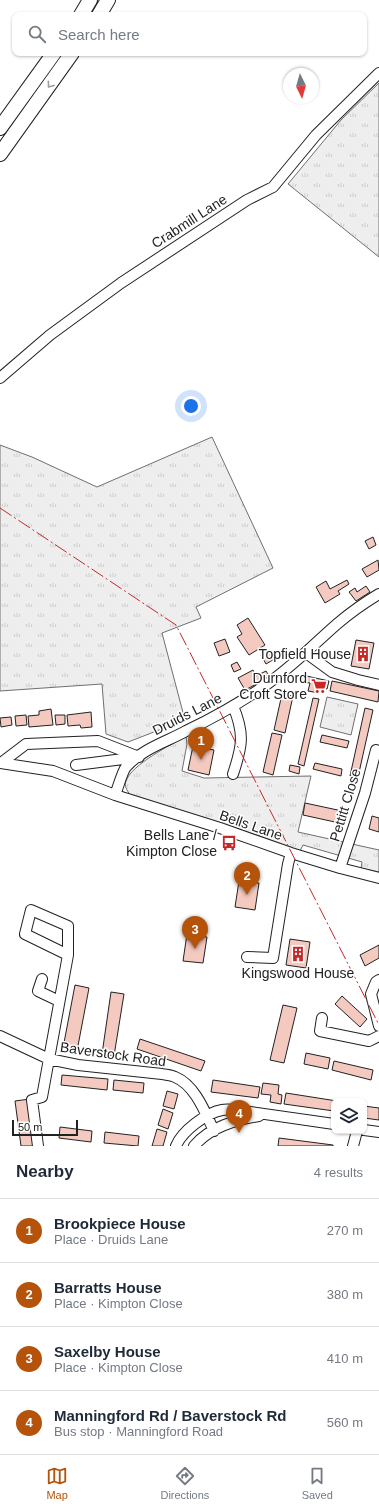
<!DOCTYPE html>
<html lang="en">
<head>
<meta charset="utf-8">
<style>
	body { margin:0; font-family:Helvetica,sans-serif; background:#f6f6f7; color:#1f2937 }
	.controls { position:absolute; right:12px; bottom:12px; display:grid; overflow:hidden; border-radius:8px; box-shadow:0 1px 3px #0004 }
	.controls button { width:36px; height:36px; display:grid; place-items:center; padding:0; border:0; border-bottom:1px solid #e0e1e3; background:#fff; color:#1f2937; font:20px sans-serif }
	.compass { position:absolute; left:283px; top:68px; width:36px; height:36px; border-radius:50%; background:#fff; box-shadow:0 1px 3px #0004; rotate:175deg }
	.scale { position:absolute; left:12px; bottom:10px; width:66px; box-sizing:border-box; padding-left:4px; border:2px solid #222; border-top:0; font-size:11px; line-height:14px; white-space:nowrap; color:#222; -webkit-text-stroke:3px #fff; paint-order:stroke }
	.you { position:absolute; left:191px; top:406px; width:14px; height:14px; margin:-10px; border:3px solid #fff; border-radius:50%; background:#1a73e8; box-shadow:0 0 0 6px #1a73e833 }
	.badge { display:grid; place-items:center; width:26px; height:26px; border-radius:50%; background:#b45309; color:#fff; font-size:13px; font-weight:700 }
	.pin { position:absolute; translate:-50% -33px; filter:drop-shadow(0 1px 2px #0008) }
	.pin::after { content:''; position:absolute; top:21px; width:14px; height:12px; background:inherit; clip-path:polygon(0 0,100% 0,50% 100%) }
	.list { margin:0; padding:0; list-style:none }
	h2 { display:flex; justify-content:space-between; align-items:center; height:52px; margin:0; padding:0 16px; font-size:17px }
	h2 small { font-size:13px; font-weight:400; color:#747a83 }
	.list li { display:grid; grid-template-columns:26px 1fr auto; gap:12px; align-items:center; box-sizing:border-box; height:64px; padding:0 16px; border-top:1px solid #e0e1e3 }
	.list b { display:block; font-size:15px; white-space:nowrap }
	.list p { margin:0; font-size:13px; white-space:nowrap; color:#747a83 }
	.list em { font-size:13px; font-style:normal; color:#747a83 }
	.icon { flex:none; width:22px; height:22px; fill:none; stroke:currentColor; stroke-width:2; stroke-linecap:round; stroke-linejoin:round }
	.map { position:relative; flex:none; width:379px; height:1146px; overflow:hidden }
	.search { position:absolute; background:#fff; box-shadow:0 1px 3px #0004; left:12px; right:12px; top:12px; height:44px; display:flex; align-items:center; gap:10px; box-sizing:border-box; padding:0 14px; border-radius:8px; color:#747a83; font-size:15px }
	.sheet { height:308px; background:#fff }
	nav { display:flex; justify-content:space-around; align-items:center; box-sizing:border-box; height:56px; border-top:1px solid #e0e1e3; background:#fff; font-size:11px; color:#747a83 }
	nav a { display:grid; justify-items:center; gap:2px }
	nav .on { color:#b45309 }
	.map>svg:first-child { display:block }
	.grass { fill:url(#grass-tufts); stroke:#6f6f6f }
	.building { fill:#f3c9c0; stroke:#222 }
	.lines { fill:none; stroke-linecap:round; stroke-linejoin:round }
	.minor-casing { stroke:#222; stroke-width:12 }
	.highway-casing { stroke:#222; stroke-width:16 }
	.minor { stroke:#fff; stroke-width:10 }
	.highway { stroke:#fff; stroke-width:14 }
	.power { stroke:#c62828; stroke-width:1; stroke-dasharray:14 3 2 3; stroke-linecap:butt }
	.oneway { stroke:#9c9c9c }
	.labels { text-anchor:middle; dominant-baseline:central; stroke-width:3; stroke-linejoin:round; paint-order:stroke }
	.street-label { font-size:14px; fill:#222; stroke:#fff }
	.poi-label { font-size:14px; fill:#222; stroke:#fff; text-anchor:end }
</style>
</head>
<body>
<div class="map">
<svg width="379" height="1146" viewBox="0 0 379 1146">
	<defs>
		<pattern id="grass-tufts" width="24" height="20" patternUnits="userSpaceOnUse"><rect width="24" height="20" fill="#eee"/><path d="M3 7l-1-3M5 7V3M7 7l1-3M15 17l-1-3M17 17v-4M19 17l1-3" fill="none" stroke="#ccc"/></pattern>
	</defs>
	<rect width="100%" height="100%" fill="#fff"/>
	<path class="grass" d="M379 83V257L288 184 341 120Z
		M212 437 273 568 196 607 201 618 162 633 185 720 128 742 106 734 102 684 0 691V445L32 457 97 487Z
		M327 697 358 704 351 735 320 727Z
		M186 736 187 744 182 771 204 778 311 776 298 832 379 850V872L361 868 362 862 303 845 300 851 130 795C127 790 124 786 126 781 132 764 171 745 186 736Z"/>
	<path class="building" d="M373 537 376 545 369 549 365 541Z
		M378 560 379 570 367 577 362 569Z
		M347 580 349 584 338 591 340 594 325 603 316 587 326 581 330 589Z
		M366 586 370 592 356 601 349 592 355 588 357 592Z
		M248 618 265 645 249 655 237 637 242 634 237 625Z
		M225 639 230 652 219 656 214 643Z
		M356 640 374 643 369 669 351 666Z
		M270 650 276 658 266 664 261 655Z
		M237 662 241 669 234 672 231 665Z
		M253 670 256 676 266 671 270 677 245 690 238 678Z
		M302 675 329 681 327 689 320 688 319 693 308 691 310 683 301 682Z
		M332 681 379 691 378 702 330 691Z
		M282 694 293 696 285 733 274 730Z
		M313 698 319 699 304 766 298 764Z
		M365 708 373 710 358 777 350 776Z
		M51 709 53 725 29 727 28 716 39 715V711Z
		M91 712 92 727 81 728 80 725 68 726 67 715Z
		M26 715 27 725 16 726 15 716Z
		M55 715H65V724L56 725Z
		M11 717 12 725 1 727 0 718Z
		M272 733 282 735 273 775 263 772Z
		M322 735 349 741 347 748 320 742Z
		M193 746 214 750 209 775 188 770Z
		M315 763 342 769 341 776 313 769Z
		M290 765 300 767 299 774 289 771Z
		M305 803 347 812 344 824 303 815Z
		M372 816 379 818V832L369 829Z
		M239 881 259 883 255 910 235 907Z
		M187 934 207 937 203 963 183 961Z
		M290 939 310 942 306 968 286 965Z
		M379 945V958L365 966 360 955Z
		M75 985 89 988 77 1051 63 1048Z
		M111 992 124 994 114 1056 102 1054Z
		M342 996 367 1019 360 1027 335 1004Z
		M283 1005 297 1008 284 1063 270 1060Z
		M140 1039 205 1061 201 1071 137 1049Z
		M306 1053 330 1058 328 1069 304 1064Z
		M334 1061 373 1070 371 1080 332 1070Z
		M62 1075 108 1079 107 1090 61 1085Z
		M114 1080 144 1083 143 1093 113 1090Z
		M213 1080 260 1087 258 1098 211 1092Z
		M263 1083 279 1085 278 1094 282 1095 281 1104 270 1102 271 1095 261 1094Z
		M167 1091 178 1094 174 1109 163 1106Z
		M286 1093 337 1101H334V1111L284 1104Z
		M30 1099 36 1146H21L15 1101Z
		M364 1106 379 1108V1120L364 1118Z
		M163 1109 173 1113 168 1129 158 1125Z
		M60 1127 92 1131 91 1142 59 1138Z
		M157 1129 167 1132 163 1146H152Z
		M105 1132 139 1136 138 1146 104 1143Z
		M279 1138 333 1145V1146H278Z"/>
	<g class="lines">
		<defs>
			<path id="minor" d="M0 378 50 335 121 283 247 200 273 187 316 135 379 73
				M306 653 332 672 358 680 379 685
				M0 763 53 771 115 795 220 828 291 853 340 868 379 878
				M1 763 26 744 98 741 139 757 76 765
				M233 774C242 747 245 734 233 706
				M115 795C118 788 122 772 126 767 142 749 166 742 186 731 213 718 238 704 263 687 290 669 313 645 337 624 350 613 364 603 379 594
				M340 868 365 793 376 750
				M247 957 273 958 288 864 291 853
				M42 979 38 991 59 1001
				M379 980 376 982 371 994 379 1026
				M322 1018 320 1031 369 1041 379 1036
				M0 1036 49 1059 78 1065 162 1074C166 1075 171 1075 175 1077 195 1085 205 1112 214 1131
				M364 1130 379 1132
				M38 1146 32 1100 42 1097 68 955V926L31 910 25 934 68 955
				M176 1146C182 1131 206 1113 222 1110 227 1109 232 1110 237 1110L334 1124
				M194 1146C210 1127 235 1120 259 1116
				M353 1146 357 1131"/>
			<path id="highway" d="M81 15 90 0
				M99 15 108 0
				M0 128 54 53
				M0 154 72 53"/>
		</defs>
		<use href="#minor" class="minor-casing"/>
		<use href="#highway" class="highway-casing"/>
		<use href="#minor" class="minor"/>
		<use href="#highway" class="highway"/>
		<path class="power" d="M0 508 176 625 379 1025"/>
	</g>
	<defs><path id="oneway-chevron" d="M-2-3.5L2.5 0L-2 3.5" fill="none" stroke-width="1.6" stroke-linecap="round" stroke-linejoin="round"/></defs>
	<use class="oneway" href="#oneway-chevron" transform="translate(50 85) rotate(126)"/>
	<defs>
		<symbol id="building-bare" viewBox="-9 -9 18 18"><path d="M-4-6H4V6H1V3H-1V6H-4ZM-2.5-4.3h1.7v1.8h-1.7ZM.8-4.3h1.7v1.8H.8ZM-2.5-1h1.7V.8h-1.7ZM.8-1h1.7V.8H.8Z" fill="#c62828" stroke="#fff" stroke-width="2.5" paint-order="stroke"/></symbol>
		<symbol id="supermarket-bare" viewBox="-9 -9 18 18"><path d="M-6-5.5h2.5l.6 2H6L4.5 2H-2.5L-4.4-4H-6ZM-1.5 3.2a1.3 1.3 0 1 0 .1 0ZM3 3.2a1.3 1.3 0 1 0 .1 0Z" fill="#c62828" stroke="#fff" stroke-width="2.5" paint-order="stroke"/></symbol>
		<symbol id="bus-bare" viewBox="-9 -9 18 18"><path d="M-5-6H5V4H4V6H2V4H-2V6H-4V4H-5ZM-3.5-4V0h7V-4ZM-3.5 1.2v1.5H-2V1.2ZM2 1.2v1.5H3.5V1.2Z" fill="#c62828" stroke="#fff" stroke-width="2.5" paint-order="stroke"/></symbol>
	</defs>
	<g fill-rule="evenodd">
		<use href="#building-bare" x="352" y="643" width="22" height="22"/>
		<use href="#supermarket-bare" x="308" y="675" width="22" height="22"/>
		<use href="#bus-bare" x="218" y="832" width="22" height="22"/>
		<use href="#building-bare" x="287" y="943" width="22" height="22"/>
	</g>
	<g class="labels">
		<g class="street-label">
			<text transform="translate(189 221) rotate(-33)">Crabmill Lane</text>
			<text transform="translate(187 714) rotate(-27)">Druids Lane</text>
			<text transform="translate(345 805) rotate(-73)">Pettitt Close</text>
			<text transform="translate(251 825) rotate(19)">Bells Lane</text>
			<text transform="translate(113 1054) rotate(8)">Baverstock Road</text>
		</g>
		<g class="poi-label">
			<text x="351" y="654">Topfield House</text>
			<text x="307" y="678">Durnford<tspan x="307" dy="16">Croft Store</tspan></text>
			<text x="217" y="835">Bells Lane /<tspan x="217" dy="16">Kimpton Close</tspan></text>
			<text x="298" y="973" text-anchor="middle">Kingswood House</text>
		</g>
	</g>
</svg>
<div class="controls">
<button><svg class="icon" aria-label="layers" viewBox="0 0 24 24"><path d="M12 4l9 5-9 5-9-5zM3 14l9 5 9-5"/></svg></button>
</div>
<svg class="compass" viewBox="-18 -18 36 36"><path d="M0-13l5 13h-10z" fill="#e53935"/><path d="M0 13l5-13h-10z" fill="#747a83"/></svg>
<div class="scale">50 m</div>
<div class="you"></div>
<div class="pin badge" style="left:201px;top:760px">1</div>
<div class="pin badge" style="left:247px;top:895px">2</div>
<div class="pin badge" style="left:195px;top:949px">3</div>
<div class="pin badge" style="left:239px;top:1133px">4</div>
<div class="search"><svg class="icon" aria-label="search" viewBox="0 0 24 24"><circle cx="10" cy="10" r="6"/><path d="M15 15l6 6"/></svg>Search here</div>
</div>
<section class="sheet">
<h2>Nearby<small>4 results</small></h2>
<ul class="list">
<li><span class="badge">1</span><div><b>Brookpiece House</b><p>Place · Druids Lane</p></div><em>270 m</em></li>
<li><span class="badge">2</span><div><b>Barratts House</b><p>Place · Kimpton Close</p></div><em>380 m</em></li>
<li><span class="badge">3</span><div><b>Saxelby House</b><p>Place · Kimpton Close</p></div><em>410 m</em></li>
<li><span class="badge">4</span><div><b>Manningford Rd / Baverstock Rd</b><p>Bus stop · Manningford Road</p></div><em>560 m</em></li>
</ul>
</section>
<nav>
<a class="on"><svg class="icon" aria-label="map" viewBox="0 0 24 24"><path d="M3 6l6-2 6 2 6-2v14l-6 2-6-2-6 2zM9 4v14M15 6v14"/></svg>Map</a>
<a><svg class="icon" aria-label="directions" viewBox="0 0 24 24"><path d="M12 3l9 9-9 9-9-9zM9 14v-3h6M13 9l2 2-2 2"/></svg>Directions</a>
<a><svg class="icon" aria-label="saved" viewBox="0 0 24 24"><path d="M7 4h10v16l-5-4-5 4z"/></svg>Saved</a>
</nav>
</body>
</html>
